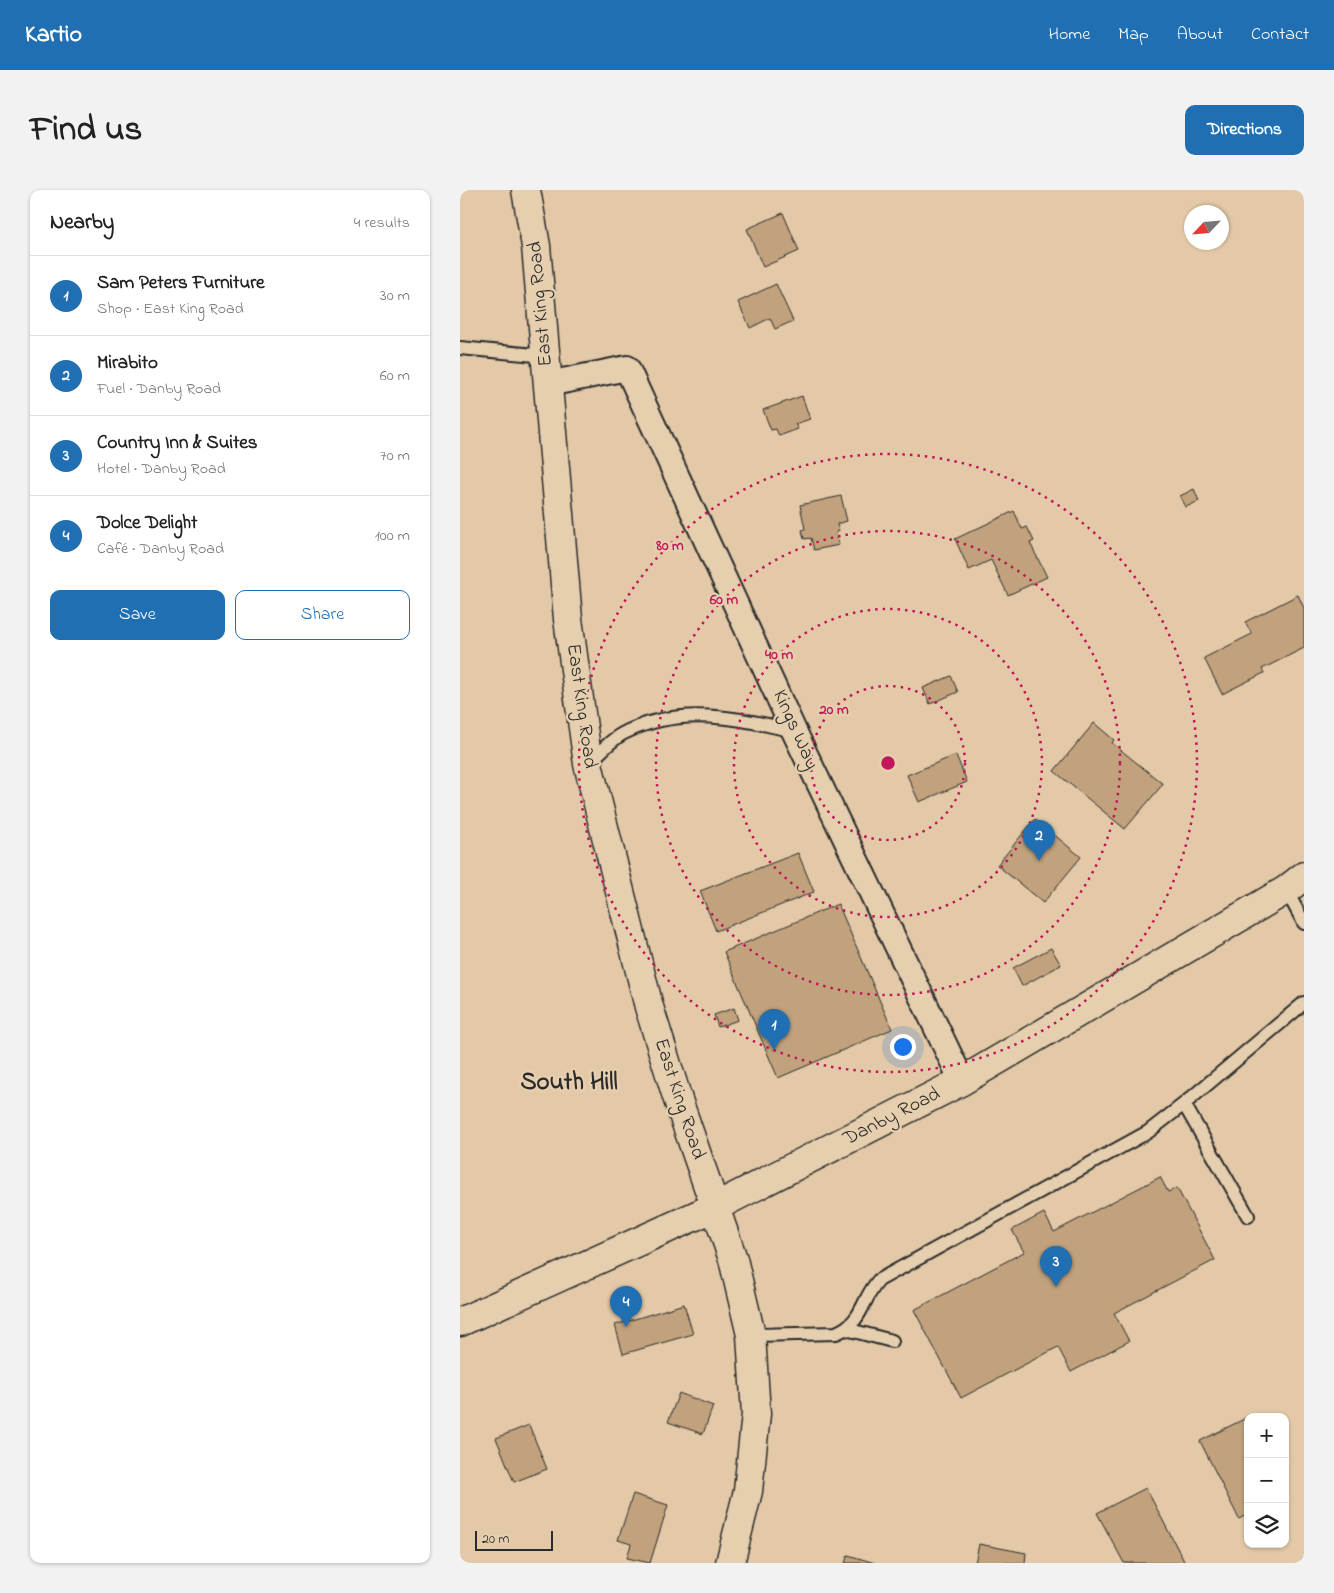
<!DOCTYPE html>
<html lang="en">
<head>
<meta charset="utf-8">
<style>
	body { margin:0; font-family:"Indie Flower",sans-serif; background:#f2f2f2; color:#222 }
	.controls { position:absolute; right:15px; bottom:15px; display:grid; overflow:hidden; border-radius:10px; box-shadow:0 1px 4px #0004 }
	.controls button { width:45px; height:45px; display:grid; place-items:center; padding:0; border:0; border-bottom:1px solid #e0e0e0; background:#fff; color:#222; font:25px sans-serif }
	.compass { position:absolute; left:724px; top:15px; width:45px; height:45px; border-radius:50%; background:#fff; box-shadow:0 1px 4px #0004; rotate:244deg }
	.scale { position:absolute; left:15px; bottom:12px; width:78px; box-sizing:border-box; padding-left:5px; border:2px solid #2b2b2b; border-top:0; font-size:14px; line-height:18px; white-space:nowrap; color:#2b2b2b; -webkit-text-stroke:4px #e6cfaf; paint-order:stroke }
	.you { position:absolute; left:442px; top:856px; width:18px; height:18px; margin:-12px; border:4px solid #fff; border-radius:50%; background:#1a73e8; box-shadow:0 0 0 8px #1a73e833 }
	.badge { display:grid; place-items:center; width:32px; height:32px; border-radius:50%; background:#1f6fb2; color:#fff; font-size:16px; font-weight:700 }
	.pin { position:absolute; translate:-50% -41px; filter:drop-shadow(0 1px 2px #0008) }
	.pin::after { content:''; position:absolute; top:26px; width:18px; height:15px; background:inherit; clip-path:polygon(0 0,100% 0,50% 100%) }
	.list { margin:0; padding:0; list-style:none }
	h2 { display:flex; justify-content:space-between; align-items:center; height:65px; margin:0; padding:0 20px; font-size:21px }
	h2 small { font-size:16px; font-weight:400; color:#767676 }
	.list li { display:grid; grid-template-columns:32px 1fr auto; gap:15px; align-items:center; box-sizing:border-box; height:80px; padding:0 20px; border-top:1px solid #e0e0e0 }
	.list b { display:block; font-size:19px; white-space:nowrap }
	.list p { margin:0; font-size:16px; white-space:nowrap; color:#767676 }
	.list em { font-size:16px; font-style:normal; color:#767676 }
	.actions { display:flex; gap:10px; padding:15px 20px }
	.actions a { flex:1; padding:11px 0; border:1px solid #1f6fb2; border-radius:10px; text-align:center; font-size:18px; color:#1f6fb2 }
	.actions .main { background:#1f6fb2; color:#fff }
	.icon { flex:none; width:28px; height:28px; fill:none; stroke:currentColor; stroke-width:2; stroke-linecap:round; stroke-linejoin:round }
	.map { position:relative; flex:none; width:844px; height:1373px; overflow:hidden; border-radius:10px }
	header { display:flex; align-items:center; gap:30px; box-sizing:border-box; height:70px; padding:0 25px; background:#1f6fb2; color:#fff }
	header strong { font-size:24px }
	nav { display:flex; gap:28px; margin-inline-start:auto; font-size:18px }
	.intro { display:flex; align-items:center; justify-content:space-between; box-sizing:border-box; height:120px; padding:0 30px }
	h1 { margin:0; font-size:35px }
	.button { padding:12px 22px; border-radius:10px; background:#1f6fb2; color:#fff; font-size:18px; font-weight:700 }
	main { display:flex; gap:30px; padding:0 30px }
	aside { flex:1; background:#fff; border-radius:10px; box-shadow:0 1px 4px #0004 }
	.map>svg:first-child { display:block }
	.building { fill:#c1a27d; stroke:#2b2b2b }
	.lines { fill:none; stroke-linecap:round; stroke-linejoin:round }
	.service-casing { stroke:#2b2b2b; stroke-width:16 }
	.minor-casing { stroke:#2b2b2b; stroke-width:28 }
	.tertiary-casing { stroke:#2b2b2b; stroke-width:31 }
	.secondary-casing { stroke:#2b2b2b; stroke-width:31 }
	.service { stroke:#e6cfaf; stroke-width:12 }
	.minor { stroke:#e6cfaf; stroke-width:24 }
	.tertiary { stroke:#e6cfaf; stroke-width:28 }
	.secondary { stroke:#e6cfaf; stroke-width:28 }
	.ring { fill:none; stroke:#c2185b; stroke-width:2.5; stroke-dasharray:2.5 5 }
	.labels { text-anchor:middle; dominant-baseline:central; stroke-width:4.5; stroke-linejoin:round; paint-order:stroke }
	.street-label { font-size:20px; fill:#2b2b2b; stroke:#e6cfaf }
	.district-label { font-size:25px; font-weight:bold; fill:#2b2b2b; stroke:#e6cfaf }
	.centre { fill:#c2185b; stroke:#e6cfaf; stroke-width:2.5 }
	.ring-label { font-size:15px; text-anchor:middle; font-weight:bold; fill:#c2185b; stroke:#e6cfaf; stroke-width:4.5; stroke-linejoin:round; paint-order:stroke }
</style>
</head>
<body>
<header>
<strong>Kartio</strong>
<nav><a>Home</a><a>Map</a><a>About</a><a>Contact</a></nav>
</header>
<div class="intro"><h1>Find us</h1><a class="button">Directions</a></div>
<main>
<aside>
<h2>Nearby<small>4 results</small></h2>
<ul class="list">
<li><span class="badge">1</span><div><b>Sam Peters Furniture</b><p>Shop · East King Road</p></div><em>30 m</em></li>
<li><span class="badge">2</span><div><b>Mirabito</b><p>Fuel · Danby Road</p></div><em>60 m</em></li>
<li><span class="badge">3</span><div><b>Country Inn &amp; Suites</b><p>Hotel · Danby Road</p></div><em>70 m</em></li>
<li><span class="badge">4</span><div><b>Dolce Delight</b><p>Café · Danby Road</p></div><em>100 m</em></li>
</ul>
<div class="actions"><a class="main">Save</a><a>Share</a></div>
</aside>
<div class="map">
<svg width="844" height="1373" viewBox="0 0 844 1373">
	<rect width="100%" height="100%" fill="#e3c9a7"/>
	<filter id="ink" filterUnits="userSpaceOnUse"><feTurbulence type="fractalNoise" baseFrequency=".02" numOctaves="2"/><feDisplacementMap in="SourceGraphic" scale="10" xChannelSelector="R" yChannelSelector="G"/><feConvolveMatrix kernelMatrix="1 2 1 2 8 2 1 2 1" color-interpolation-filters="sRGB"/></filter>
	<g filter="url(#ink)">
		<path class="building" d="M323 23 339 61 303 77 287 39Z
			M316 94 333 131 315 139 310 128 290 138 278 112Z
			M342 206 350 229 335 234 338 239 319 246 316 239 311 240 303 220Z
			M734 299 739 311 726 317 720 306Z
			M381 306 387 331 377 334 379 341 376 342 379 355 354 360 351 348 344 349 342 340 345 339 340 315Z
			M554 321 562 339 567 337 574 351 570 353 587 387 548 405 531 370 509 380 495 349Z
			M838 405 844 418V458L802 479 804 483 762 504 744 468 792 444 785 432Z
			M491 486 498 502 470 514 463 498Z
			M634 533 654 550 652 553 703 594 665 639 594 581Z
			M496 565 507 592 459 612 447 585Z
			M575 629 621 667 583 713 537 675Z
			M338 663 354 702 256 741 240 701Z
			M378 714 432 839 318 888 264 762Z
			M591 758 601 775 562 796 553 778Z
			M274 818 278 830 258 837 254 825Z
			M700 987 708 1002 717 998 755 1070 654 1123 669 1151 611 1182 598 1157 501 1208 454 1120 564 1062 552 1040 584 1023 594 1042Z
			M224 1114 233 1144 163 1164 155 1135Z
			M219 1203 253 1216 243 1244 208 1232Z
			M786 1228 788 1324 779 1329 740 1251Z
			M69 1235 87 1279 54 1292 36 1248Z
			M686 1298 725 1373H664L637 1323Z
			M173 1304 208 1315 190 1373 167 1368 171 1354 158 1350Z
			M519 1354 566 1363 565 1373H515Z
			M388 1365 415 1373H385Z"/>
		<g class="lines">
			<defs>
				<path id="service" d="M0 158 86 166
					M128 574C139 564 152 548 166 542 221 515 278 528 334 541
					M826 700 844 733
					M724 914 788 1026
					M386 1139 432 1151
					M291 1145 376 1143C404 1132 401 1109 419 1090L688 942 724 914 844 813"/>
				<path id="minor" d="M88 194 167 178 334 541 502 891"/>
				<path id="tertiary" d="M66 0 76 56 108 429 128 574 189 817 218 910 273 1069 291 1145 296 1224 292 1262 288 1301 270 1373"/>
				<path id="secondary" d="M0 1132 255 1017 502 891 826 700 844 686"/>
			</defs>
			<use href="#service" class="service-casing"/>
			<use href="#minor" class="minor-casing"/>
			<use href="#tertiary" class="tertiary-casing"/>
			<use href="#secondary" class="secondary-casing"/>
			<use href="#service" class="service"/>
			<use href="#minor" class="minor"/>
			<use href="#tertiary" class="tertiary"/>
			<use href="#secondary" class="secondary"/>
		</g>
	</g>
	<g class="ring">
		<circle cx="428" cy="573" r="77"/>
		<circle cx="428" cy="573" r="154"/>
		<circle cx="428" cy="573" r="232"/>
		<circle cx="428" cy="573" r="309"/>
	</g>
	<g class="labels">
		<g class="street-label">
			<text transform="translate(81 114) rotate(-95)">East King Road</text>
			<text transform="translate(121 516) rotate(82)">East King Road</text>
			<text transform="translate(335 540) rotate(66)">Kings Way</text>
			<text transform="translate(219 909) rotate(72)">East King Road</text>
			<text transform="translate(432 927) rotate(-27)">Danby Road</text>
		</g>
		<g class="district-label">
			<text x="109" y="893">South Hill</text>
		</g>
	</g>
	<circle cx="428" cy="573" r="8" class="centre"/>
	<g class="ring-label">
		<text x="210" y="360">80 m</text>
		<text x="264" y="414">60 m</text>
		<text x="319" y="469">40 m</text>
		<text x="374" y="524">20 m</text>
	</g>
</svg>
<div class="controls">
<button>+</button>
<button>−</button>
<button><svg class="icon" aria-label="layers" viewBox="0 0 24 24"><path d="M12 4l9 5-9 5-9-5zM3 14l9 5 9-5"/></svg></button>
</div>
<svg class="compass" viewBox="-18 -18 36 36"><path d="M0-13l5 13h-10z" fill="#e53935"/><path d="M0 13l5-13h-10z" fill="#767676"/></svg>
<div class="scale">20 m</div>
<div class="you"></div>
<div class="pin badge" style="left:314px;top:860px">1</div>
<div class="pin badge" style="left:579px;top:671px">2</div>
<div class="pin badge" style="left:596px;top:1097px">3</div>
<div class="pin badge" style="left:166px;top:1137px">4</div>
</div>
</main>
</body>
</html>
